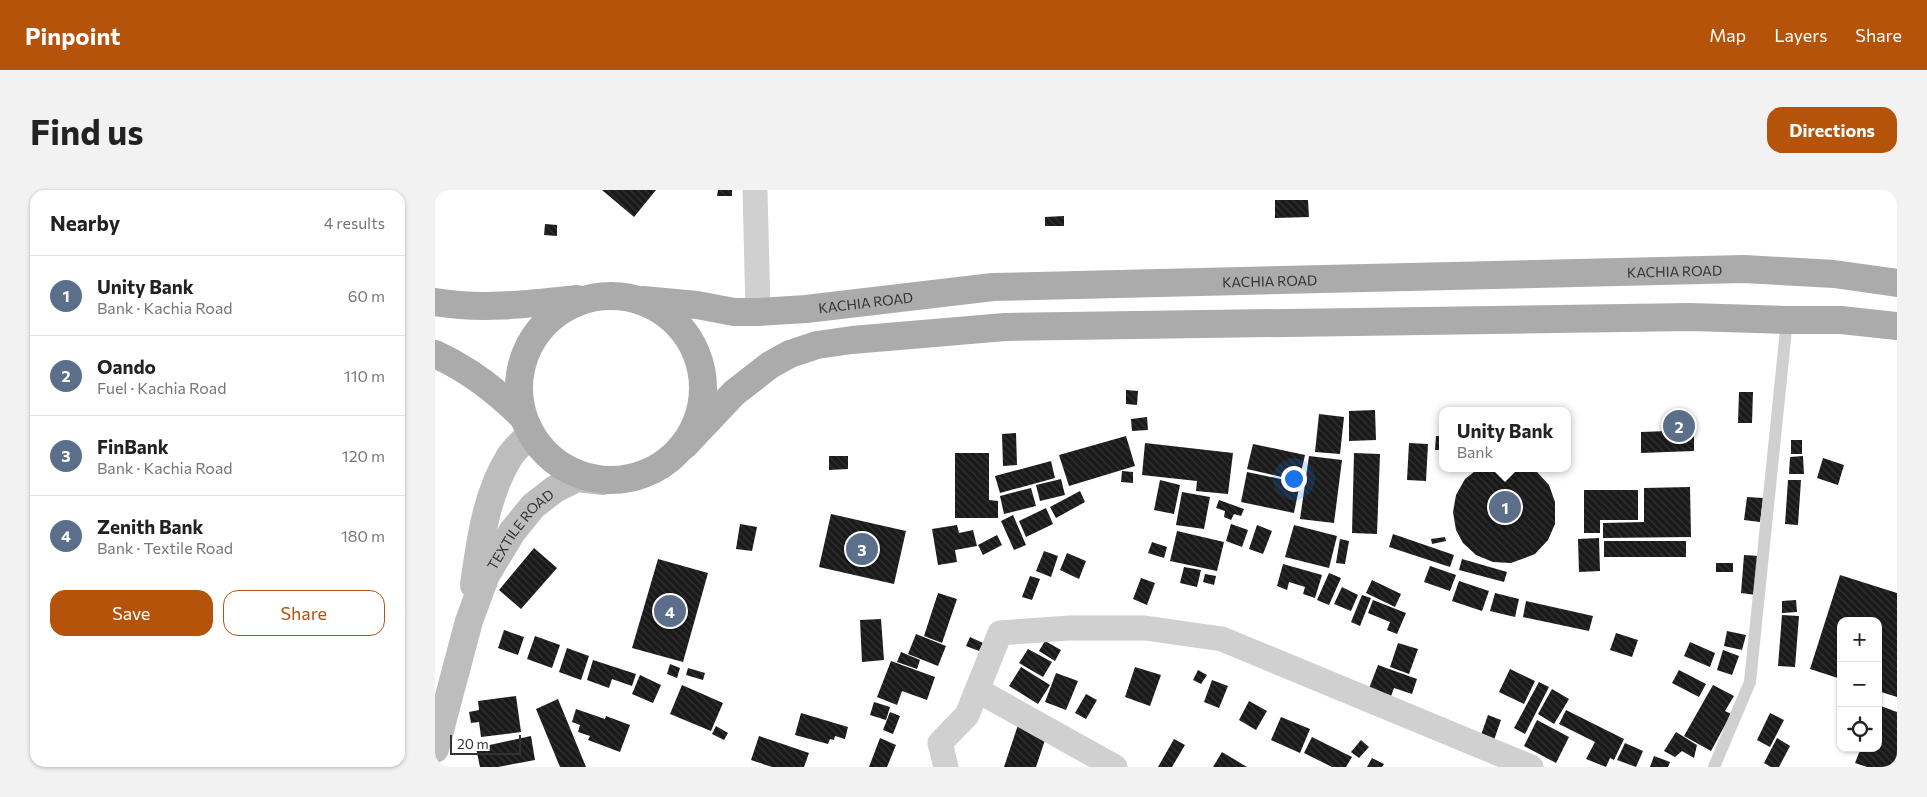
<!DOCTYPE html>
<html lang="en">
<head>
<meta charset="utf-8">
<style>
	body { margin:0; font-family:Commissioner,sans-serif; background:#f2f2f2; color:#222 }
	.controls { position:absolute; right:15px; bottom:15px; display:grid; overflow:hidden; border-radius:10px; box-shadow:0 1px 4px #0004 }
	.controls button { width:45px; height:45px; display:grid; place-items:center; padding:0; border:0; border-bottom:1px solid #e0e0e0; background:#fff; color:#222; font:25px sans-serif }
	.scale { position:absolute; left:15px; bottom:12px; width:71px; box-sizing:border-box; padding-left:5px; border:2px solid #333; border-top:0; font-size:14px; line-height:18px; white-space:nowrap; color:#333; -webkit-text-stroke:4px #fff; paint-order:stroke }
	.you { position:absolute; left:858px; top:288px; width:18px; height:18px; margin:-12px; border:4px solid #fff; border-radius:50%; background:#1a73e8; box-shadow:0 0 0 8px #1a73e833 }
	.badge { display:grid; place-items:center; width:32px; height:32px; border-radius:50%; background:#b45309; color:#fff; font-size:16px; font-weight:700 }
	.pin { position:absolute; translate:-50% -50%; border:2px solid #fff; box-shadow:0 1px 5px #0006 }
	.popup { position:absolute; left:1004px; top:217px; width:132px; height:65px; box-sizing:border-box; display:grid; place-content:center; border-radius:10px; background:#fff; filter:drop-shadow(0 1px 4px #0005); font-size:16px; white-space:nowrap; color:#767676 }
	.popup b { font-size:19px; color:#222 }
	.popup::after { content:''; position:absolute; left:50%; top:100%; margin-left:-10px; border:10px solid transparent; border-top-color:#fff }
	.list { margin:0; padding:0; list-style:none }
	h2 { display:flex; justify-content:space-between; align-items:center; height:65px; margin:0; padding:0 20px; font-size:21px }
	h2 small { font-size:16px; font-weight:400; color:#767676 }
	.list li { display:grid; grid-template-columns:32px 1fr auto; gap:15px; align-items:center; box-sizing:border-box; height:80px; padding:0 20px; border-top:1px solid #e0e0e0 }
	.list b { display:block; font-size:19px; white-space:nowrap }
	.list p { margin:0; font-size:16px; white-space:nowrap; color:#767676 }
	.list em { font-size:16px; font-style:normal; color:#767676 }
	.actions { display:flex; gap:10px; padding:15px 20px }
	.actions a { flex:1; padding:11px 0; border:1px solid #b45309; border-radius:15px; text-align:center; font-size:18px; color:#b45309 }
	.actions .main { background:#b45309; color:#fff }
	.icon { flex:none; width:28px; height:28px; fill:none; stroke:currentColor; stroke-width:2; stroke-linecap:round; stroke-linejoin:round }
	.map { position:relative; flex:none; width:1462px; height:577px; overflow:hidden; border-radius:15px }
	header { display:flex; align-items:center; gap:30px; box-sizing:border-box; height:70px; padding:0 25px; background:#b45309; color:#fff }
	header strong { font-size:24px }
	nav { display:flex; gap:28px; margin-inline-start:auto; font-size:18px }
	.intro { display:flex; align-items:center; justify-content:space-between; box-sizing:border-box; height:120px; padding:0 30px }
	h1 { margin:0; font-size:35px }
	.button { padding:12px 22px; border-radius:15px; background:#b45309; color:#fff; font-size:18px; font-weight:700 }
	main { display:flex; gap:30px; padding:0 30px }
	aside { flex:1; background:#fff; border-radius:15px; box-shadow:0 1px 4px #0004 }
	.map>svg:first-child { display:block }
	.building { fill:url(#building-back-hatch) }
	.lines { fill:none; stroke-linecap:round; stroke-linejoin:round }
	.lane { stroke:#d0d0d0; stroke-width:12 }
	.street { stroke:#d0d0d0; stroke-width:25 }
	.secondary { stroke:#bdbdbd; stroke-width:28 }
	.primary { stroke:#ababab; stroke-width:28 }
	.labels { text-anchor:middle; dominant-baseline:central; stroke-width:5; stroke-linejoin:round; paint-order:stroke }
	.street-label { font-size:14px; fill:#333; stroke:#fff }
</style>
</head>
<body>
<header>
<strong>Pinpoint</strong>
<nav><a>Map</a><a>Layers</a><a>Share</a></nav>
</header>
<div class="intro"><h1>Find us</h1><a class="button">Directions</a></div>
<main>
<aside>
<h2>Nearby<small>4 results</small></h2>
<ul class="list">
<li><span class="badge" style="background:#5c6f8a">1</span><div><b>Unity Bank</b><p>Bank · Kachia Road</p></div><em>60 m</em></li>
<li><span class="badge" style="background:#5c6f8a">2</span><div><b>Oando</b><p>Fuel · Kachia Road</p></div><em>110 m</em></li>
<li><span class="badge" style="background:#5c6f8a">3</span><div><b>FinBank</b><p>Bank · Kachia Road</p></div><em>120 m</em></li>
<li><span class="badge" style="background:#5c6f8a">4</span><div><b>Zenith Bank</b><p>Bank · Textile Road</p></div><em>180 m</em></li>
</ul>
<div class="actions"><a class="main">Save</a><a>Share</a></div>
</aside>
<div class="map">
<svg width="1462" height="577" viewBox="0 0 1462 577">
	<defs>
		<pattern id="building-back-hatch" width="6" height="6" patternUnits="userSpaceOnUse" patternTransform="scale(1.25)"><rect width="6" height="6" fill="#1a1a1a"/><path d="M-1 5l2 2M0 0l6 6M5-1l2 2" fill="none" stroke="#333"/></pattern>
	</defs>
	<rect width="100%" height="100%" fill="#fff"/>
	<path class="building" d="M167 0H221L199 27Z
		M283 0H297V6H282Z
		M840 10H873L874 27 840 28Z
		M629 26V36H610V27Z
		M110 34 122 35V46L109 45Z
		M691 200 703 201 702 215 691 214Z
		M1304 202H1318L1317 233H1303Z
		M940 220 941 250 914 251V221Z
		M884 224 909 227 905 264 880 262Z
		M712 227 713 240 697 241 696 229Z
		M1259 240V261L1206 263V242Z
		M581 243 582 275 568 276 567 244Z
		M691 246 700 276 634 296 624 265Z
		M1001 246H1008V260H1000Z
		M1356 250H1367V264H1356Z
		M710 253 798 263 793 304 761 301 762 291 707 285Z
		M974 253 993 254 991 291 972 290Z
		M818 254 870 265 864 291 812 279Z
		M520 263H554V310L563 311V328H520Z
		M919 263 945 264 942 344 917 343Z
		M394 266H413V279L394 280Z
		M874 266 907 270 899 333 865 329Z
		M1368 266 1369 284H1354L1355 267Z
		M1388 268 1409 275 1403 295 1382 288Z
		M616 271 620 288 565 303 560 286Z
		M1044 278H1096L1102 282 1114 295 1120 312V334L1113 350 1100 364 1076 373 1058 372 1041 365 1028 353 1021 340 1018 322 1021 305 1030 289Z
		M687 281 698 282V293L686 292Z
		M812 282 865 293 859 323 806 312Z
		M626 289 630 305 605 311 601 295Z
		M725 290 745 295 739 324 719 320Z
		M1353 290H1366L1363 335 1350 334Z
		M1255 297 1256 347 1168 348V333L1209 332V298Z
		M596 298 601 316 569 324 565 306Z
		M1149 300H1203V330H1165V343H1149Z
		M645 301 650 312 621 328 615 317Z
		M747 302 775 307 769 339 741 335Z
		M1312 307 1328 308 1325 332 1309 330Z
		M784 310 809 319 806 326 799 324 796 330 789 327 790 321 781 318Z
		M611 318 618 334 591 347 584 331Z
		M396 324 471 341 459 394 384 377Z
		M578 325 591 355 579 360 566 331Z
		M305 334 322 337 317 361 301 359Z
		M796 334 813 340 807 357 791 351Z
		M522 335 524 343 538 340 542 356 520 360 522 372 503 375 497 339Z
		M822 335 837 341 828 364 814 359Z
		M859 335 902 346 894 378 850 367Z
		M742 341 789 352 782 381 735 371Z
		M958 344 1019 365 1015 377 954 357Z
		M562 345 567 355 548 365 543 355Z
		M1010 347 1011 351 997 354 996 349Z
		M1164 348 1165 381 1144 382 1143 349Z
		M905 349 914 351 910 374 901 373Z
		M1169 351H1251V367H1169Z
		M717 352 732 357 729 368 713 363Z
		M99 358 122 378 86 419 64 400Z
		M609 361 623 366 616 387 601 381Z
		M632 363 651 371 644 389 625 380Z
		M1309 365 1324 366 1321 405 1306 403Z
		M223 369 273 383 248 472 197 458Z
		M1027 369 1072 382 1069 392 1024 380Z
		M1281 373H1298V382H1281Z
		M848 374 887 385 880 408 868 404 870 397 854 392 852 400 842 396Z
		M995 376 1021 385 1015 401 989 392Z
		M749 377 766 380 762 397 745 393Z
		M894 383 906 388 894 415 882 410Z
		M770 384 781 386 779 395 768 392Z
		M1405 385 1462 403V507L1443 501V431H1406V489L1375 479Z
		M595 386 605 389 597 410 587 407Z
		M706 388 720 393 712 415 698 409Z
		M937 390 966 404 960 417 931 403Z
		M1024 391 1054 401 1047 421 1017 411Z
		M907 397 923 405 916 421 899 414Z
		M503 403 522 409 507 453 489 446Z
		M1060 403 1084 409 1080 427 1055 421Z
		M927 405 936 408 925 436 916 432Z
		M938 410 971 423 962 444 952 440 955 432 933 423Z
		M1361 410 1362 422 1347 423V411Z
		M1091 411 1158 426 1154 441 1088 427Z
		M1347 425 1364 426 1360 477 1343 476Z
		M446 429 449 470 427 472 425 430Z
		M69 440 89 447 83 465 63 458Z
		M1292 441 1311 445 1307 460 1289 456Z
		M1181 443 1203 450 1197 467 1175 460Z
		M481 444 511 456 503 476 473 464Z
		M100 446 125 455 117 478 92 469Z
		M535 447 548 453 544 461 531 456Z
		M610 451 626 460 620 471 604 461Z
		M1255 452 1280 463 1275 477 1249 466Z
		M963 453 983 459 974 484 955 477Z
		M132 458 154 466 146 490 124 482Z
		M593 459 617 472 608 487 584 473Z
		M1288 460 1304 466 1297 485 1282 480Z
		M466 462 485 470 482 479 462 472Z
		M158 470 201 484 197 496 177 489 174 498 152 490Z
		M456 471 500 487 492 510 467 501 462 515 442 507Z
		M235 474 245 478 242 488 232 484Z
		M943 475 982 489 977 504 959 498 955 509 933 501Z
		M586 477 615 495 603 514 574 496Z
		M700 477 726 485 715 516 690 507Z
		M253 478 270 483 268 490 251 485Z
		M1075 479 1100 491 1089 514 1064 502Z
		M763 480 772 485 766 494 758 490Z
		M1244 480 1271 494 1264 507 1237 493Z
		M621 483 643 491 631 520 610 512Z
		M205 485 226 495 218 513 197 504Z
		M777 490 793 496 784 518 769 512Z
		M1104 492 1114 497 1090 544 1079 538Z
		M247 495 288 513 276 541 235 524Z
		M1278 495 1299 506 1290 521 1296 524 1276 561 1249 546Z
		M1117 499 1134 509 1119 534 1103 524Z
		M651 504 662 510 651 529 640 523Z
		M81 506 86 542 46 547 44 532 36 533 34 522 44 520 43 511Z
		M123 509 151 577H125L101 519Z
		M814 511 832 521 821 540 804 530Z
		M439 512 455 517 451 530 435 525Z
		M1443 515 1462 522V577H1432L1420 573 1426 558H1443Z
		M141 519 170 529 171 526 195 535 185 562 153 550 155 546 143 542 145 535 137 532Z
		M1131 520 1189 549 1179 570 1175 568 1171 577 1151 569 1160 552 1124 534Z
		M455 522 465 526 458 544 448 540Z
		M366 523 413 537 410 549 400 546 399 550 395 549 393 554 360 545Z
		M1335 523 1349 530 1335 557 1322 550Z
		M1053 525 1066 530 1059 550 1046 545Z
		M846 527 875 539 865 563 836 550Z
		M1102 530 1134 547 1121 573 1089 556Z
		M584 532 613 541 601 577H569Z
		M281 536 293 543 289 550 277 544Z
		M1241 542 1262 555 1259 568 1247 561 1240 567 1229 561Z
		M96 546 100 570 63 577H45L41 558Z
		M324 546 374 563 369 577H337L316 570Z
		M877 547 917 567 911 577H897L869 563Z
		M445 548 461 555 452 577H434Z
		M1342 548 1355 556 1344 577H1336L1329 573Z
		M739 549 750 555 737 577H723Z
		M926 550 934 557 924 568 916 562Z
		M1190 553 1208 561 1201 577 1182 570Z
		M787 562 812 577H778Z
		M1219 566 1235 572 1233 577H1215Z
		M937 568 949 574 947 577H932Z"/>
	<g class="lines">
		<path class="lane" d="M1279 577 1315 492 1352 130"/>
		<path class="street" d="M320 0 323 122
			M542 500 680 577
			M511 577 505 553 532 525 565 443 634 438H710L787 449 1096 577"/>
		<g class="secondary">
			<path d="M39 395C45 352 51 304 75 266 80 258 89 251 96 244"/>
			<path id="s1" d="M0 559 34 431 51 385 77 342 98 316 120 299 142 288 169 291"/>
		</g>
		<g class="primary">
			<circle cx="176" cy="198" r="92"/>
			<path id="s2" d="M208 110 262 115 299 122H323L371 119 558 97 1309 79 1399 84 1462 93"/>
			<path d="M0 112C47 120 95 114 142 109"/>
			<path d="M0 164C33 179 63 202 88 227"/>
			<path d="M249 256 299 203 335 175 355 164 382 155 417 150 570 137 1255 127 1352 130H1406L1462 136"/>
		</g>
	</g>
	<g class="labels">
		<g class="street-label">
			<text stroke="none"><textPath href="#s2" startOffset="1034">KACHIA ROAD</textPath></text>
			<text stroke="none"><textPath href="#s2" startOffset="629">KACHIA ROAD</textPath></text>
			<text stroke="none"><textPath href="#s2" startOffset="224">KACHIA ROAD</textPath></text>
			<text stroke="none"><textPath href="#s1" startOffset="239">TEXTILE ROAD</textPath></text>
		</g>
	</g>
</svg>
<div class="controls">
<button>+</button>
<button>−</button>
<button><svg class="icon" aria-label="locate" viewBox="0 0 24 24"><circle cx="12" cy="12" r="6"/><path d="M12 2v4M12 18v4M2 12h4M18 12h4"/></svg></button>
</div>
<div class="scale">20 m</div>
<div class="you"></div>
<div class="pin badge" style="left:1070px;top:317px;background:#5c6f8a">1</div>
<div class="popup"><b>Unity Bank</b>Bank</div>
<div class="pin badge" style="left:1244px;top:236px;background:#5c6f8a">2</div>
<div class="pin badge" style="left:427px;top:359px;background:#5c6f8a">3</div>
<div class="pin badge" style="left:235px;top:421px;background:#5c6f8a">4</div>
</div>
</main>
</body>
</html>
